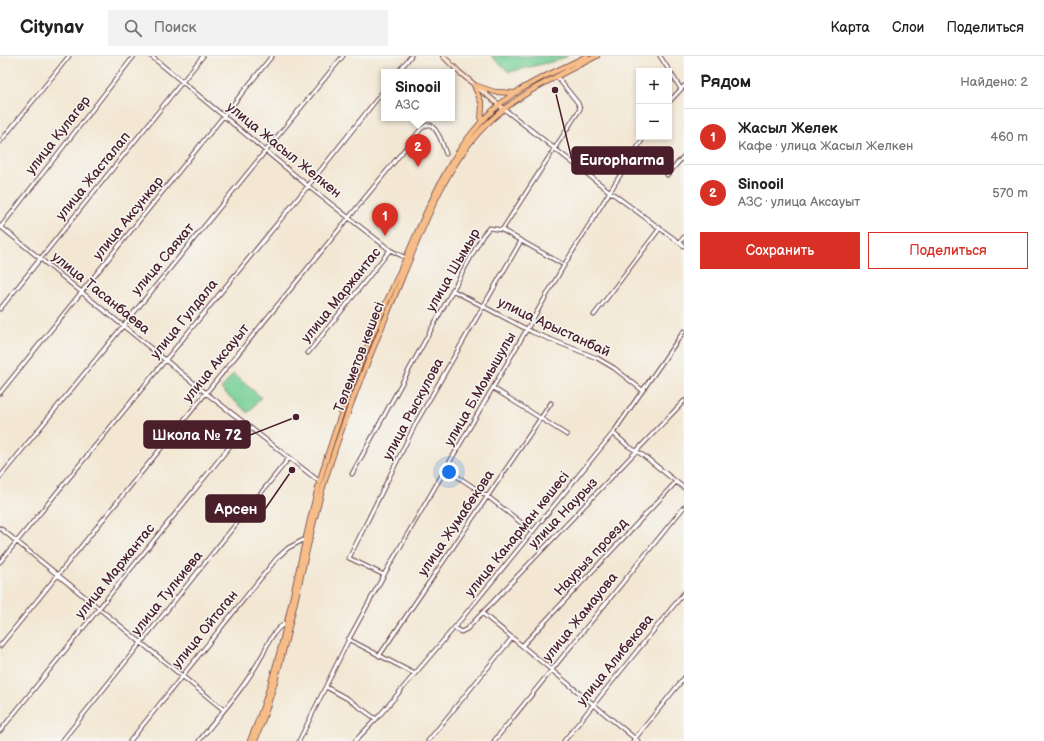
<!DOCTYPE html>
<html lang="ru">
<head>
<meta charset="utf-8">
<style>
	body { margin:0; font-family:"Balsamiq Sans",sans-serif; background:#f2f2f2; color:#222 }
	.controls { position:absolute; right:12px; top:12px; display:grid; overflow:hidden; border-radius:0px; box-shadow:0 2px 6px #0003 }
	.controls button { width:36px; height:36px; display:grid; place-items:center; padding:0; border:0; border-bottom:1px solid #e0e0e0; background:#fff; color:#222; font:20px sans-serif }
	.you { position:absolute; left:449px; top:416px; width:14px; height:14px; margin:-10px; border:3px solid #fff; border-radius:50%; background:#1a73e8; box-shadow:0 0 0 6px #1a73e833 }
	.badge { display:grid; place-items:center; width:26px; height:26px; border-radius:50%; background:#d93025; color:#fff; font-size:13px; font-weight:700 }
	.pin { position:absolute; translate:-50% -33px; filter:drop-shadow(0 1px 2px #0008) }
	.pin::after { content:''; position:absolute; top:21px; width:14px; height:12px; background:inherit; clip-path:polygon(0 0,100% 0,50% 100%) }
	.popup { position:absolute; left:381px; top:13px; width:74px; height:52px; box-sizing:border-box; display:grid; place-content:center; border-radius:0px; background:#fff; filter:drop-shadow(0 1px 3px #0005); font-size:13px; white-space:nowrap; color:#767676 }
	.popup b { font-size:15px; color:#222 }
	.popup::after { content:''; position:absolute; left:50%; top:100%; margin-left:-8px; border:8px solid transparent; border-top-color:#fff }
	.list { margin:0; padding:0; list-style:none }
	h2 { display:flex; justify-content:space-between; align-items:center; height:52px; margin:0; padding:0 16px; font-size:17px }
	h2 small { font-size:13px; font-weight:400; color:#767676 }
	.list li { display:grid; grid-template-columns:26px 1fr auto; gap:12px; align-items:center; box-sizing:border-box; height:56px; padding:0 16px; border-top:1px solid #e0e0e0 }
	.list b { display:block; font-size:15px; white-space:nowrap }
	.list p { margin:0; font-size:13px; white-space:nowrap; color:#767676 }
	.list em { font-size:13px; font-style:normal; color:#767676 }
	.actions { display:flex; gap:8px; padding:12px 16px }
	.actions a { flex:1; padding:9px 0; border:1px solid #d93025; border-radius:0px; text-align:center; font-size:14px; color:#d93025 }
	.actions .main { background:#d93025; color:#fff }
	.icon { flex:none; width:22px; height:22px; fill:none; stroke:currentColor; stroke-width:2; stroke-linecap:round; stroke-linejoin:round }
	.map { position:relative; flex:none; width:684px; height:685px; overflow:hidden }
	header { display:flex; align-items:center; gap:24px; box-sizing:border-box; height:56px; padding:0 20px; background:#fff; border-bottom:1px solid #e0e0e0 }
	header strong { font-size:19px }
	nav { display:flex; gap:22px; margin-inline-start:auto; font-size:14px }
	.search { width:280px; height:36px; background:#f2f2f2; display:flex; align-items:center; gap:10px; box-sizing:border-box; padding:0 14px; border-radius:0px; color:#767676; font-size:15px }
	main { display:flex }
	aside { flex:1; background:#fff }
	.map>svg:first-child { display:block }
	.green { fill:#76cf95; stroke:#607760 }
	.lines { fill:none; stroke-linecap:round; stroke-linejoin:round }
	.minor-casing { stroke:#633d44; stroke-width:5 }
	.secondary-casing { stroke:#633d44; stroke-width:6 }
	.primary-casing { stroke:#633d44; stroke-width:6 }
	.minor { stroke:#fff; stroke-width:3 }
	.secondary { stroke:#fce5cf; stroke-width:4 }
	.primary { stroke:#f7bd88; stroke-width:4.5 }
	.labels { text-anchor:middle; dominant-baseline:central; stroke-width:3; stroke-linejoin:round; paint-order:stroke }
	.street-label { font-size:14px; fill:#4a1f2b; stroke:#f6f6f2 }
	.leader { fill:none; stroke:#4a1f2b; stroke-width:1.5 }
	.callout-dot { fill:#4a1f2b; stroke:#f6f6f2; stroke-width:1.5 }
	.callout { fill:#4a1f2b; stroke:#4a1f2b; stroke-width:1.5 }
	.callout-label { font-size:15px; text-anchor:middle; font-weight:bold; fill:#fff }
</style>
</head>
<body>
<header>
<strong>Citynav</strong>
<div class="search"><svg class="icon" aria-label="search" viewBox="0 0 24 24"><circle cx="10" cy="10" r="6"/><path d="M15 15l6 6"/></svg>Поиск</div>
<nav><a>Карта</a><a>Слои</a><a>Поделиться</a></nav>
</header>
<main>
<div class="map">
<svg width="684" height="685" viewBox="0 0 684 685">
	<rect width="100%" height="100%" fill="#f6f6f2"/>
	<filter id="ink" filterUnits="userSpaceOnUse"><feTurbulence type="fractalNoise" baseFrequency=".025" numOctaves="2"/><feDisplacementMap in="SourceGraphic" scale="8" xChannelSelector="R" yChannelSelector="G"/><feConvolveMatrix kernelMatrix="1 2 1 2 8 2 1 2 1" color-interpolation-filters="sRGB"/></filter>
	<filter id="wash" filterUnits="userSpaceOnUse"><feTurbulence type="fractalNoise" baseFrequency=".012" numOctaves="4" result="noise"/><feDisplacementMap in="SourceGraphic" scale="16" xChannelSelector="R" yChannelSelector="G"/><feGaussianBlur stdDeviation="0.9" result="paint"/><feColorMatrix in="noise" values="0 0 0 0 0 0 0 0 0 0 0 0 0 0 0 0 0 1.4 0 .05"/><feComposite in="paint" operator="in"/></filter>
	<g filter="url(#wash)">
		<rect width="100%" height="100%" fill="#f3e7d3"/>
		<path class="green" d="M491 0H568L555 5 509 16Z
			M233 318 261 341 248 357 221 333Z"/>
	</g>
	<g filter="url(#ink)">
		<g class="lines">
			<defs>
				<path id="minor" d="M151 0 308 130 390 194 406 202
					M660 0 681 33
					M398 16 411 0
					M669 46 684 30
					M504 53 609 135 684 190
					M0 86 69 0
					M667 119 684 100
					M0 170 206 337 320 426
					M0 172 134 0
					M502 174 564 209
					M680 186 684 181
					M452 234 532 276 597 302 614 312 642 334
					M0 253 203 0
					M594 259 660 172
					M308 297 390 194
					M493 332 567 379
					M0 337 272 0
					M613 377 628 390 644 400 684 432
					M446 413 487 440 533 476
					M352 418 483 179 489 172 502 174 580 53 578 47 557 21
					M0 421 343 0
					M0 472 224 654
					M0 506 308 130 384 34
					M384 519 349 502 417 365 521 185
					M482 557 638 685
					M454 572 461 576 467 573 684 345
					M348 583 415 618
					M0 590 421 73 427 69H431C440 77 442 87 446 98
					M522 590 676 426
					M379 600 551 347
					M326 631 348 643 376 663
					M0 675 247 369
					M62 685 289 402
					M130 685 277 502 288 492 305 483
					M199 685C221 657 246 630 263 598 268 587 275 571 287 567
					M299 685 350 581 385 517 566 206 644 81
					M355 685 379 660 454 572 613 377 684 275
					M428 685 512 582
					M494 685 684 451
					M564 685 684 537
					M633 685 684 622"/>
				<path id="secondary" d="M443 0 459 16 504 53"/>
				<path id="primary" d="M474 29 495 36 515 37
					M474 29 482 48 481 67
					M250 685C285 603 296 513 319 428 341 348 375 271 409 195 433 141 454 87 500 48 525 27 558 15 587 0
					M255 685C287 603 299 515 323 431 344 359 374 291 402 222 423 172 443 115 480 75 512 40 556 21 597 0"/>
			</defs>
			<use href="#minor" class="minor-casing"/>
			<use href="#secondary" class="secondary-casing"/>
			<use href="#primary" class="primary-casing"/>
			<use href="#minor" class="minor"/>
			<use href="#secondary" class="secondary"/>
			<use href="#primary" class="primary"/>
		</g>
	</g>
	<g class="labels">
		<g class="street-label">
			<text transform="translate(58 79) rotate(-52)">улица Кулагер</text>
			<text transform="translate(284 94) rotate(39)">улица Жасыл Желкен</text>
			<text transform="translate(93 120) rotate(-51)">улица Жасталап</text>
			<text transform="translate(128 162) rotate(-51)">улица Аксункар</text>
			<text transform="translate(163 203) rotate(-50)">улица Саяхат</text>
			<text transform="translate(453 214) rotate(-60)">улица Шымыр</text>
			<text transform="translate(101 237) rotate(39)">улица Тасанбаева</text>
			<text transform="translate(341 239) rotate(-51)">улица Маржантас</text>
			<text transform="translate(184 263) rotate(-51)">улица Гулдала</text>
			<text transform="translate(554 271) rotate(25)">улица Арыстанбай</text>
			<text transform="translate(359 301) rotate(-69)">Төлеметов көшесі</text>
			<text transform="translate(216 307) rotate(-51)">улица Аксауыт</text>
			<text transform="translate(480 333) rotate(-60)">улица Б.Момышулы</text>
			<text transform="translate(413 353) rotate(-62)">улица Рыскулова</text>
			<text transform="translate(563 457) rotate(-46)">улица Наурыз</text>
			<text transform="translate(456 467) rotate(-56)">улица Жумабекова</text>
			<text transform="translate(517 478) rotate(-51)">улица Каһарман көшесі</text>
			<text transform="translate(591 501) rotate(-47)">Наурыз проезд</text>
			<text transform="translate(115 515) rotate(-51)">улица Маржантас</text>
			<text transform="translate(167 537) rotate(-51)">улица Тулкиева</text>
			<text transform="translate(580 561) rotate(-51)">улица Жамауова</text>
			<text transform="translate(205 573) rotate(-51)">улица Ойтоган</text>
			<text transform="translate(615 604) rotate(-51)">улица Алибекова</text>
		</g>
	</g>
	<path class="leader" d="M555 34L572 104M296 361L250 379M292 414L265 453"/>
	<g class="callout-dot">
		<circle cx="555" cy="34" r="4"/>
		<circle cx="296" cy="361" r="4"/>
		<circle cx="292" cy="414" r="4"/>
	</g>
	<g class="callout">
		<rect x="572" y="91" width="101" height="27" rx="4"/>
		<rect x="144" y="365" width="106" height="27" rx="4"/>
		<rect x="206" y="439" width="59" height="27" rx="4"/>
	</g>
	<g class="callout-label">
		<text x="622" y="109">Europharma</text>
		<text x="197" y="384">Школа № 72</text>
		<text x="236" y="458">Арсен</text>
	</g>
</svg>
<div class="controls">
<button>+</button>
<button>−</button>
</div>
<div class="you"></div>
<div class="pin badge" style="left:385px;top:180px">1</div>
<div class="pin badge" style="left:418px;top:111px">2</div>
<div class="popup"><b>Sinooil</b>АЗС</div>
</div>
<aside>
<h2>Рядом<small>Найдено: 2</small></h2>
<ul class="list">
<li><span class="badge">1</span><div><b>Жасыл Желек</b><p>Кафе · улица Жасыл Желкен</p></div><em>460 m</em></li>
<li><span class="badge">2</span><div><b>Sinooil</b><p>АЗС · улица Аксауыт</p></div><em>570 m</em></li>
</ul>
<div class="actions"><a class="main">Сохранить</a><a>Поделиться</a></div>
</aside>
</main>
</body>
</html>
